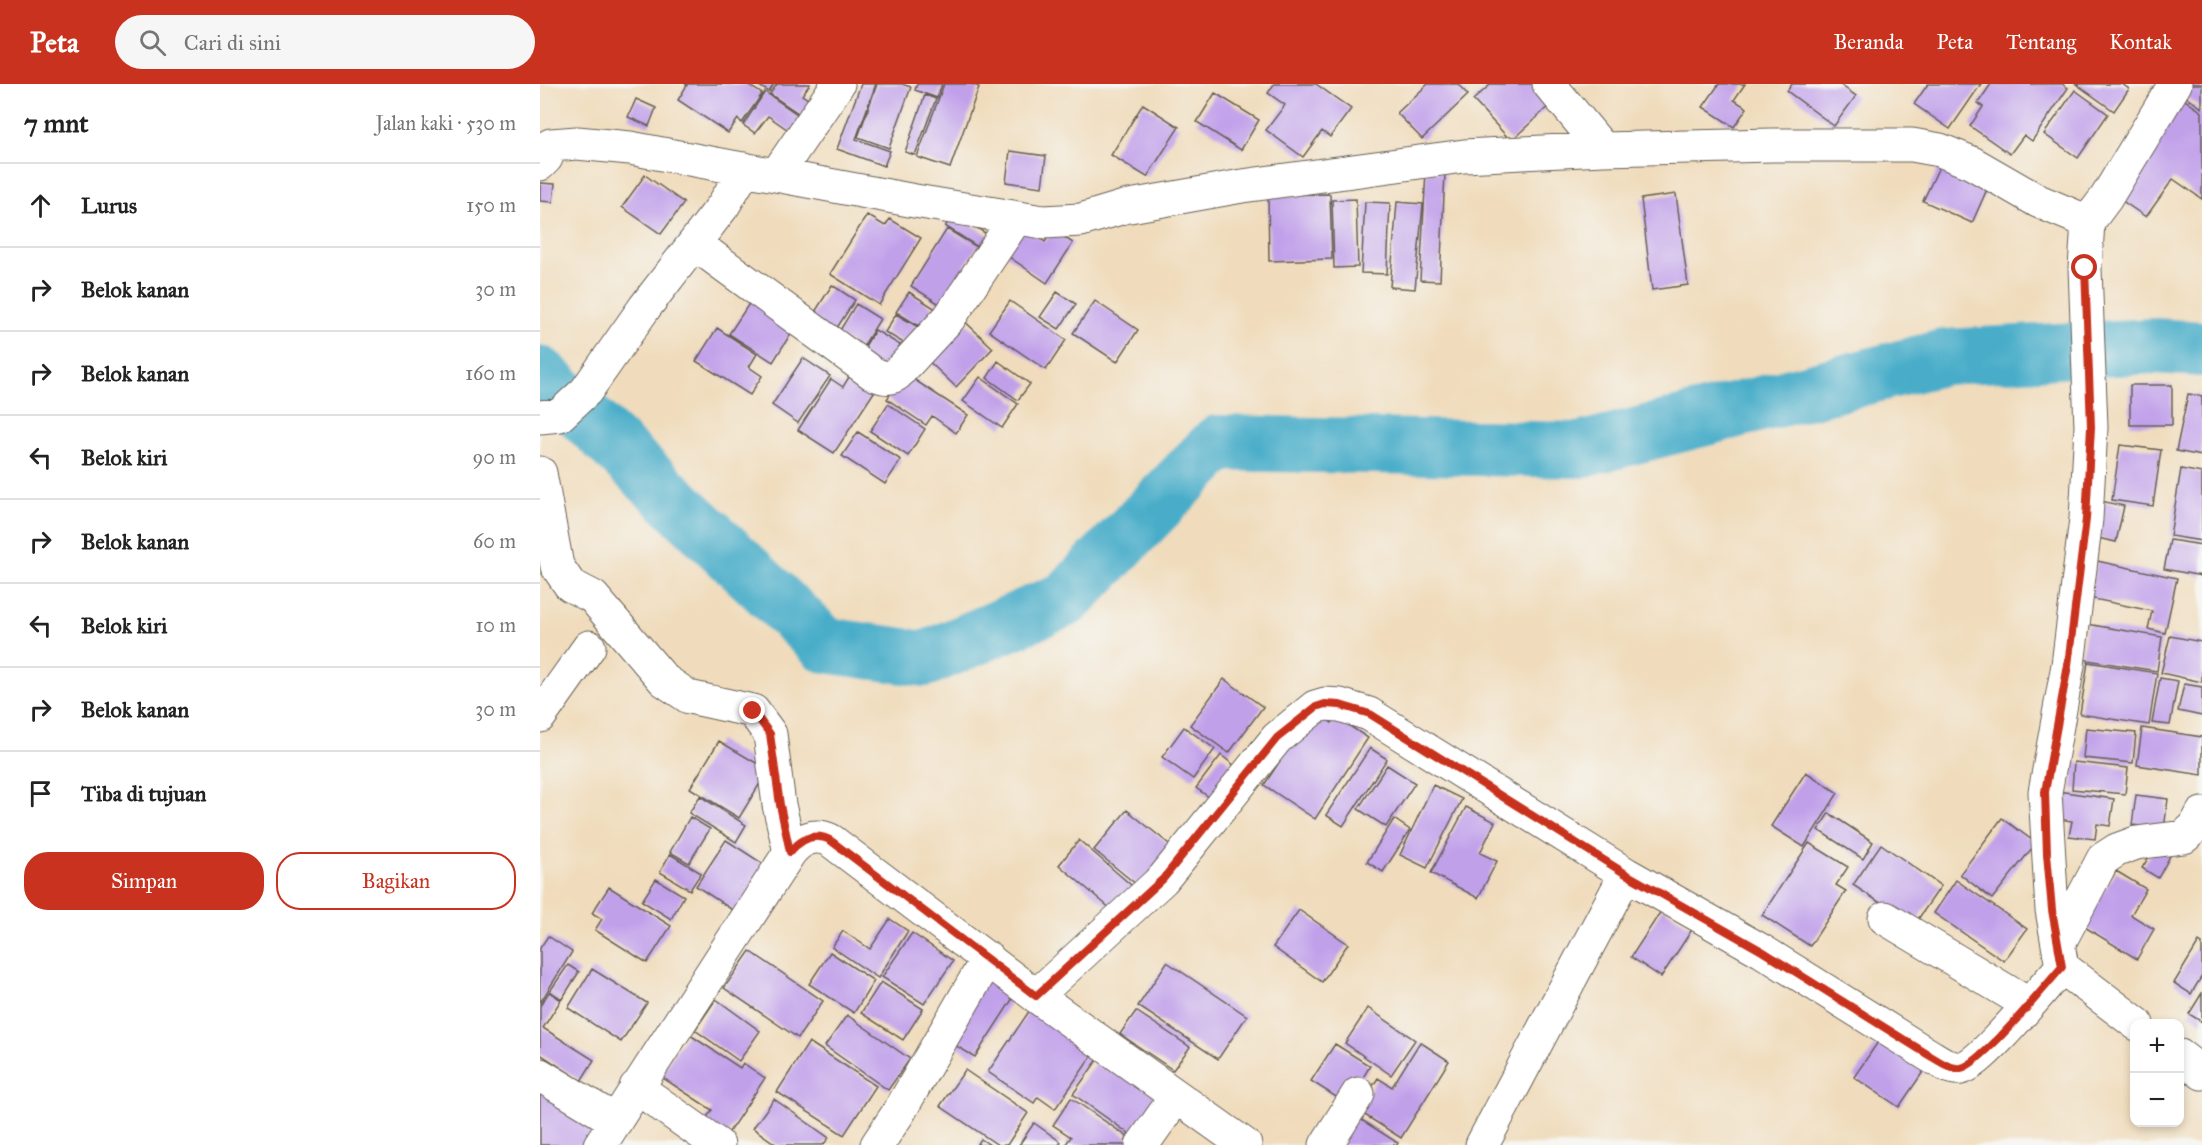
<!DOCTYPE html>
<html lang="id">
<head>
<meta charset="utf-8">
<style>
	body { margin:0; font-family:"IM FELL Great Primer",serif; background:#f6f6f6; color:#222 }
	.controls { position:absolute; right:18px; bottom:18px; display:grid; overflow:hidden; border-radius:12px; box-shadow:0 3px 9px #0003 }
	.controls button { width:54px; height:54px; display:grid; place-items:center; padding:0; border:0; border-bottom:2px solid #e0e0e0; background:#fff; color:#222; font:30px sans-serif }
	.stop { position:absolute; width:18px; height:18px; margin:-14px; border:4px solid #c8321e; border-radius:50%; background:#fff }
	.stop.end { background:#c8321e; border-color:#fff; box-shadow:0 2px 6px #0008 }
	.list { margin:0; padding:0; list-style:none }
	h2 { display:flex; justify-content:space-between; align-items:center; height:78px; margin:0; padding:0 24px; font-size:26px }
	h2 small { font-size:20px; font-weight:400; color:#767676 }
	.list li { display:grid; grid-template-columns:39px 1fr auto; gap:18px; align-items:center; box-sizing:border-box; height:84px; padding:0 24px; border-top:2px solid #e0e0e0 }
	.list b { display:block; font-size:22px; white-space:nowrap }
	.list em { font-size:20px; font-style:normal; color:#767676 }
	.actions { display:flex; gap:12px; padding:18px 24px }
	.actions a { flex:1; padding:14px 0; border:2px solid #c8321e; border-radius:24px; text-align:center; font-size:21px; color:#c8321e }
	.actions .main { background:#c8321e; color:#fff }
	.icon { flex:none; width:33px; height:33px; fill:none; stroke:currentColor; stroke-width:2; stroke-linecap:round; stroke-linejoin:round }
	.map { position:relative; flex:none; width:1662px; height:1061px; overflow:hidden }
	header { display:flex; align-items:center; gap:36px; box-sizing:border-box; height:84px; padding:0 30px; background:#c8321e; color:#fff }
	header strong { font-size:28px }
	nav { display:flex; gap:33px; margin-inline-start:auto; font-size:21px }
	.search { width:420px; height:54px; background:#f6f6f6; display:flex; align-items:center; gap:15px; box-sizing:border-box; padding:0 21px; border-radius:33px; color:#767676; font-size:22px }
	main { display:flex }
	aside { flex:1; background:#fff }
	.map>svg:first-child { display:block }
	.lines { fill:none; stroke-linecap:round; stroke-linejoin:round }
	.river { stroke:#4aadc9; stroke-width:56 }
	.building { fill:#c1a0ea }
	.minor-casing { stroke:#665f54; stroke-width:35 }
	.minor { stroke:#fff; stroke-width:33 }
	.route { stroke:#c8321e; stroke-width:8 }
</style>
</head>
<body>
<header>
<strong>Peta</strong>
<div class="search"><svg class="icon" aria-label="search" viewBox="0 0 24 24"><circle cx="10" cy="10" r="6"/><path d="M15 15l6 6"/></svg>Cari di sini</div>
<nav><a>Beranda</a><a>Peta</a><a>Tentang</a><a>Kontak</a></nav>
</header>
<main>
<aside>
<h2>7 mnt<small>Jalan kaki · 530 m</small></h2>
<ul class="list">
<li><svg class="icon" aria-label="ahead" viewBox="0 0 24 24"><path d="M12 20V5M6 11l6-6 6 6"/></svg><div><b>Lurus</b></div><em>150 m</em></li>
<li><svg class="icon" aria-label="right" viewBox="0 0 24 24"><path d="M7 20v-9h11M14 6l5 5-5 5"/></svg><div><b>Belok kanan</b></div><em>30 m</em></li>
<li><svg class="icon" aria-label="right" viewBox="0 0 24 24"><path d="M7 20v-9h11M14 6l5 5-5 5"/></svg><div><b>Belok kanan</b></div><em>160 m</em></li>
<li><svg class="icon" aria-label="left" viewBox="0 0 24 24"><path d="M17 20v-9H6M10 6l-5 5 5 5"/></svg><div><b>Belok kiri</b></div><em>90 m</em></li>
<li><svg class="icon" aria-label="right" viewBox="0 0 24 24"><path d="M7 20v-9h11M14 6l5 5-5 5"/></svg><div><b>Belok kanan</b></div><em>60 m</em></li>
<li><svg class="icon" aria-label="left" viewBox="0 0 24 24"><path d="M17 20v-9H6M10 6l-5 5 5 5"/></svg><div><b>Belok kiri</b></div><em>10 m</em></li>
<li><svg class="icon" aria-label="right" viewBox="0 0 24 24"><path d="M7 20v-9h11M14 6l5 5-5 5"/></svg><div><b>Belok kanan</b></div><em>30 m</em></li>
<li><svg class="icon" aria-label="arrive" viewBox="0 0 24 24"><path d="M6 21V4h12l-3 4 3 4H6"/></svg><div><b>Tiba di tujuan</b></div></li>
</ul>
<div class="actions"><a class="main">Simpan</a><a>Bagikan</a></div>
</aside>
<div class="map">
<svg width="1662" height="1061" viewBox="0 0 1662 1061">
	<rect width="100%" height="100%" fill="#f6f6f2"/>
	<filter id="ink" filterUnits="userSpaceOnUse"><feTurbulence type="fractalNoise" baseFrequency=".0167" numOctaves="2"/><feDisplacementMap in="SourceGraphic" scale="12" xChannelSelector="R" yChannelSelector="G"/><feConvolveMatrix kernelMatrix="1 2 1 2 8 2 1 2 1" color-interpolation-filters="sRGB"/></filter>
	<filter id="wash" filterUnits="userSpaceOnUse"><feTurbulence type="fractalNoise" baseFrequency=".008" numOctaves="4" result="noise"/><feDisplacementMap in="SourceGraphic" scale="24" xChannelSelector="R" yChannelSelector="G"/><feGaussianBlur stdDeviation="1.35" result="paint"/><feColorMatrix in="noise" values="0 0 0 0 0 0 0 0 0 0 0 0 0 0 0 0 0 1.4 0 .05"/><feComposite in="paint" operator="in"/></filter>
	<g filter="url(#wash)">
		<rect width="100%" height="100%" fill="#f0dcbc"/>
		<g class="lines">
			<path class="river" d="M0 290 285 561 385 575 526 515 678 359 1040 366 1404 273 1614 262 1662 265"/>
		</g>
		<g id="blocks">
			<path class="building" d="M145 0H207L222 10 202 39 198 35 188 49 138 16 147 1Z
				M216 0H234L229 8Z
				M237 0H270L262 11 277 21 267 35 230 10Z
				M321 0H336L316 55 350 67 344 82 297 65Z
				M337 0H362L371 3 349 64 318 53Z
				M377 0H402L397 14 375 6Z
				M404 0H432L439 3 410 84 377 73Z
				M734 0H776L811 25 790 53 782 47 763 73 726 46 745 21 728 9Z
				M888 0H918L928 11 882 55 857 29Z
				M951 0H999L1014 17 971 57 933 16Z
				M1179 0H1205L1194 16 1207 24 1194 43 1163 23Z
				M1252 0H1299L1316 12 1294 42 1247 7Z
				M1388 0H1441L1410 45 1374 20Z
				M1451 0H1522L1528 4 1492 57 1484 51 1470 70 1430 42 1443 23 1438 19Z
				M1536 0H1582L1589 5 1574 27Z
				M1645 0H1662V24L1639 8Z
				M1535 6 1568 30 1538 74 1504 50Z
				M225 8 264 35 254 50 228 32 215 49 203 41Z
				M675 9 719 36 701 66 657 38Z
				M385 11 396 15 375 71 365 68Z
				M1639 12 1662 28V115L1633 95 1606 133 1572 110Z
				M96 15 116 24 109 42 88 33Z
				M603 20 639 43 607 93 571 71Z
				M470 67 506 72 502 103 466 98Z
				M1400 81 1448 103 1432 139 1383 117Z
				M886 87 905 89 900 197 880 196Z
				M105 91 144 119 121 150 82 123Z
				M0 99 15 100 13 118 0 117Z
				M790 110 792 175 729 177 728 111Z
				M1136 110 1148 201 1112 206 1101 115Z
				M816 115 818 183 794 184 792 116Z
				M825 118 850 119 847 190 821 189Z
				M857 118 883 120 875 205 850 203Z
				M327 131 345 142 350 135 381 154 339 221 290 190Z
				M416 131 450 152 441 165 405 142Z
				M480 141 505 158 513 146 533 159 507 199 462 168Z
				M407 145 437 163 401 221 371 202Z
				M292 201 315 216 291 253 268 239Z
				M369 208 399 227 387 247 356 228Z
				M517 208 536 220 519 245 500 233Z
				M212 215 255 243 233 278 189 250Z
				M470 217 526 256 506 286 449 247Z
				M555 217 598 246 577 278 533 249Z
				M316 220 340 235 321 266 297 251Z
				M356 230 383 246 372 264 345 248Z
				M417 230 453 264 416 303 380 269Z
				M177 244 217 270 209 283 222 292 210 311 156 277Z
				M335 246 360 261 344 287 319 272Z
				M263 274 290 292 258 339 232 321Z
				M458 277 490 300 478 316 447 294Z
				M315 283 340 299 294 369 258 346 291 295 303 303Z
				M364 289 428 331 416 349 392 332 386 341 347 315Z
				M440 293 478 320 462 344 423 317Z
				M1590 301H1632V341H1590Z
				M1648 310 1662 312V372L1636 367Z
				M348 320 385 345 368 372 330 347Z
				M318 348 361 376 345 400 302 372Z
				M1580 361 1621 366 1613 422 1572 416Z
				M1641 385 1662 389V457L1630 452Z
				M1556 416 1584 422 1576 458 1548 452Z
				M1630 456 1662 461V492L1624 485Z
				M1557 477 1637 494 1625 549 1608 545 1612 527 1549 514Z
				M1547 540 1622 553 1617 587 1541 575Z
				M1630 552 1662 558V598L1621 589Z
				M1548 578 1617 589 1609 641 1540 630Z
				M1620 594 1638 597 1630 641 1612 639Z
				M684 595 723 623 689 669 650 641Z
				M1644 600 1662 603V632L1638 627Z
				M773 627 792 639 796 633 828 654 775 735 724 701Z
				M644 643 675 665 653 695 622 673Z
				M1546 644 1596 649 1593 679 1543 674Z
				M1602 644 1662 653V691L1597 681Z
				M179 657 228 686 199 734 150 704Z
				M830 664 847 675 803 742 786 731Z
				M681 671 700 686 676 718 656 704Z
				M1534 678 1588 684 1585 710 1532 705Z
				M847 681 875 699 846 743 818 725Z
				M1266 688 1298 709 1264 763 1231 742Z
				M893 701 922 715 887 784 860 771Z
				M1517 707 1574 715 1570 742 1557 740 1555 755 1529 752 1532 737 1513 734Z
				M1596 711 1628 715 1624 745 1592 741Z
				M160 712 206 741 196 758 149 729Z
				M926 723 955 738 940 769 957 777 938 814 891 789Z
				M587 726 634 764 602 805 554 766Z
				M1289 729 1333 758 1323 775 1278 746Z
				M150 733 170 745 149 779 130 768Z
				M1462 734 1496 759 1452 815 1420 790Z
				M854 735 870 746 843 788 827 778Z
				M186 756 228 783 197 829 156 802Z
				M539 756 598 807 578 831 519 781Z
				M1269 759 1308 783 1296 801 1306 807 1270 862 1222 831Z
				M1341 760 1401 802 1374 841 1313 801Z
				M1615 763 1630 772 1618 794 1602 784Z
				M130 770 161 789 150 806 120 788Z
				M1576 787 1606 805 1591 831 1614 845 1597 875 1543 842Z
				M116 795 144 812 131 835 102 817Z
				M1416 796 1487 845 1464 877 1394 829Z
				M69 803 131 842 107 879 55 846 62 835 52 829Z
				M1123 824 1153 844 1121 893 1091 873Z
				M759 826 808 860 782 898 733 863Z
				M350 835 368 847 338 894 292 863 303 847 330 865Z
				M372 849 413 877 384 920 342 893Z
				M8 852 32 868 0 919V864Z
				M1659 858 1662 860V892L1651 910 1634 899Z
				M210 867 283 917 258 954 184 904Z
				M290 868 334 897 314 929 269 900Z
				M627 878 707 932 678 975 598 922Z
				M28 881 39 888 22 915 10 907Z
				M52 885 107 919 81 958 28 924Z
				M448 894 475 911 435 973 408 957Z
				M341 898 383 925 363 956 321 929Z
				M9 908 21 916 3 944 54 976 41 997 0 970V922Z
				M1662 909V938L1649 930Z
				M176 915 220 947 199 977 155 946Z
				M492 923 556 966 515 1025 498 1013 494 1019 448 988Z
				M828 924 875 956 851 991 805 959Z
				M596 927 650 963 633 986 580 950Z
				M307 931 370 975 348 1006 285 962Z
				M147 949 200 984 203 979 225 994 185 1054 163 1039 172 1026 120 992Z
				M1340 955 1385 985 1359 1023 1314 993Z
				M269 958 336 1002 304 1051 237 1008Z
				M880 958 909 977 861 1054 817 1026 838 994 852 1003Z
				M795 960 830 982 807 1020 771 997Z
				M563 968 621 1009 591 1051 533 1010Z
				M425 986 488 1029 467 1061H458L400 1022Z
				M0 1007 59 1038 44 1061H0Z
				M531 1014 595 1058 593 1061H525L531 1053 513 1041Z
				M234 1015 289 1054 283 1061H237L213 1044Z
				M817 1033 858 1059 857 1061H799Z
				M494 1039 521 1058 519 1061H479Z
				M441 1055 450 1061H437Z"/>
		</g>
	</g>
	<g filter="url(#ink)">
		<use href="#blocks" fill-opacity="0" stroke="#665f54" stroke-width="1.5"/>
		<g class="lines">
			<defs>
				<path id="minor" d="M1009 0 1063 65
					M0 80 6 74 11 61 37 59 90 64 375 117 503 138 541 136 584 123 702 102 924 72 1063 65 1233 61H1372L1400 66 1432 79 1498 117 1548 138 1566 114 1635 0
					M236 91 298 0
					M1548 138 1545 184 1551 343 1546 435 1528 581 1505 708 1512 826 1522 883 1597 940
					M155 160 332 289C341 293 349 296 357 290L409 234 476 134
					M0 333 20 331 46 307 105 223 183 122 205 85
					M0 389 17 482 30 501 53 513 124 596 149 613 213 627 230 650 239 721 250 768
					M0 632 49 563
					M1345 834 1488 920
					M1518 861 1563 775 1577 766 1596 759 1644 753 1655 743 1662 730
					M496 912 623 795 737 654 775 623 785 620 800 621 829 630 1086 790
					M1640 972 1662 989
					M0 991 76 1037
					M96 1003 178 1061
					M60 1061 250 768C261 755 274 749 290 756L496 912 705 1061
					M337 1061 359 1028 448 874
					M602 1061 636 1013
					M786 1061 818 1010
					M942 1061 1086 790 1222 867 1387 970C1396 975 1410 986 1421 984 1441 981 1505 901 1522 883"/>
			</defs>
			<use href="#minor" class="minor-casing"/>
			<use href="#minor" class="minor"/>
		</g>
	</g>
	<g class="lines" filter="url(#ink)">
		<path class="route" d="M213 627 230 650 240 721 250 768C261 755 274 748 290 756L496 912 623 795 737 654 776 623 785 620 800 621 830 630 1086 790 1222 867 1387 970C1396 975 1410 986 1421 984 1441 981 1505 902 1522 883L1512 826 1507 770 1505 708 1528 581 1546 435 1551 343 1545 184"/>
	</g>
</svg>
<div class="controls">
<button>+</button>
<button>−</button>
</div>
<div class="stop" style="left:1545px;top:184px"></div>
<div class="stop end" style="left:213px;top:627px"></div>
</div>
</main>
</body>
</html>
